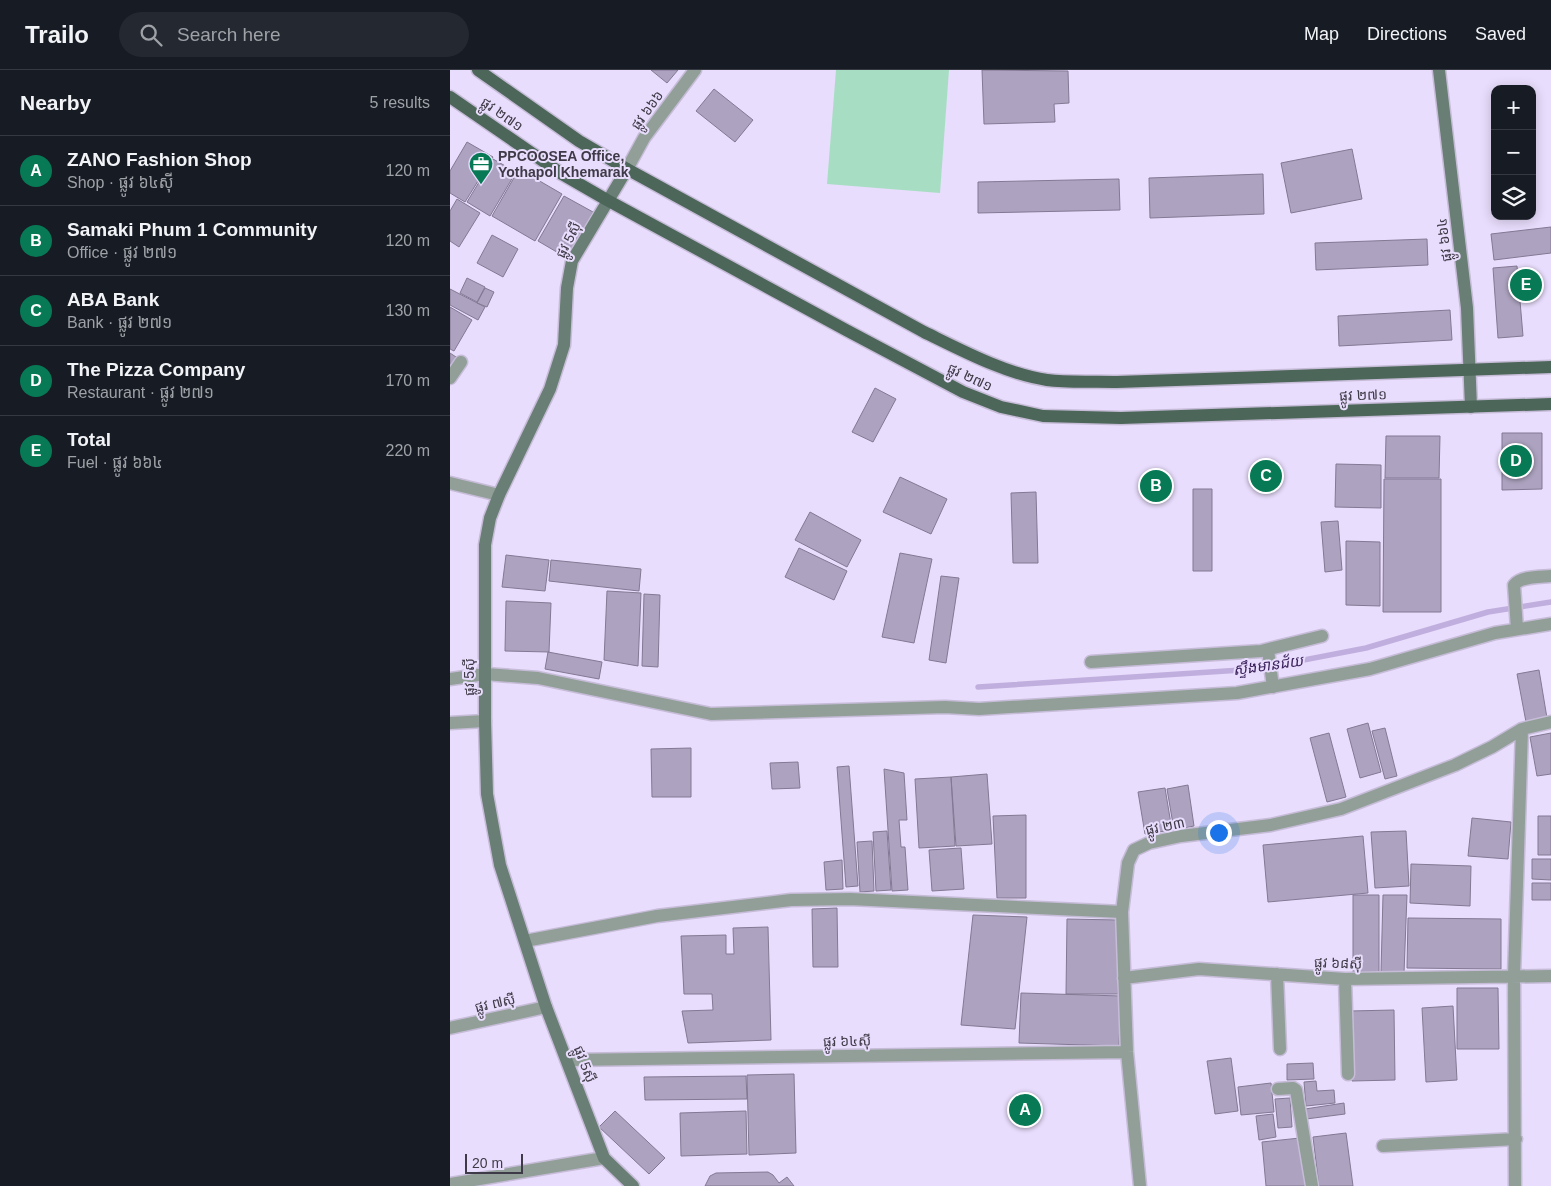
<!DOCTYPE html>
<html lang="en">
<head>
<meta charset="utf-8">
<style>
	body { margin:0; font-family:Arial,"Noto Sans Khmer",sans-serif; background:#242831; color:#f1f3f6 }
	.controls { position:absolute; right:15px; top:15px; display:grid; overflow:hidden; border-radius:10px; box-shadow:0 2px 12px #0003 }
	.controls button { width:45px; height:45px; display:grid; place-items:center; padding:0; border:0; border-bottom:1px solid #363941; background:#171b24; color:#f1f3f6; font:25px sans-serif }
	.scale { position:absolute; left:15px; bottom:12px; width:58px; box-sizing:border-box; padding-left:5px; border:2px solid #3f3a47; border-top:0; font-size:14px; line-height:18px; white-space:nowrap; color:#3f3a47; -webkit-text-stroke:4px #e8ddfc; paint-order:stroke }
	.you { position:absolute; left:768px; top:762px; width:18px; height:18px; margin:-12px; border:4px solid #fff; border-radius:50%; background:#1a73e8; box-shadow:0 0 0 8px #1a73e833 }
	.badge { display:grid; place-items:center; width:32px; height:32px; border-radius:50%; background:#077955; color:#fff; font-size:16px; font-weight:700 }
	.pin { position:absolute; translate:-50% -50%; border:2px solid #fff; box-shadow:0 1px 5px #0006 }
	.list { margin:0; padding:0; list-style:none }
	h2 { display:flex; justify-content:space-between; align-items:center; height:65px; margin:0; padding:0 20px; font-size:21px }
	h2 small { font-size:16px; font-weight:400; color:#9ea1a6 }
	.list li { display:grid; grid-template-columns:32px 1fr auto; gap:15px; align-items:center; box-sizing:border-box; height:70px; padding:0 20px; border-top:1px solid #363941 }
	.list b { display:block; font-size:19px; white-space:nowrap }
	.list p { margin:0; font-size:16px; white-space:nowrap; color:#9ea1a6 }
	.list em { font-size:16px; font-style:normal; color:#9ea1a6 }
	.icon { flex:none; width:28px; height:28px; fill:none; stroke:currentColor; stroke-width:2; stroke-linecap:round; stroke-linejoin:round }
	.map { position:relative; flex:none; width:1101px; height:1116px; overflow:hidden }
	header { display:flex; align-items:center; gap:30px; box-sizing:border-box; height:70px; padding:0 25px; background:#171b24; border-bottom:1px solid #363941 }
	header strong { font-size:24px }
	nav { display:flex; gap:28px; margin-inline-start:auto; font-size:18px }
	.search { width:350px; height:45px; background:#242831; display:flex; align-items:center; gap:12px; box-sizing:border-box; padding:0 18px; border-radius:28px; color:#9ea1a6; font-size:19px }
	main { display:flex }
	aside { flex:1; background:#171b24 }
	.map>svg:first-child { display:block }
	.green { fill:#a7dec3 }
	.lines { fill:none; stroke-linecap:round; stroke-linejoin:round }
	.stream { stroke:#c0aede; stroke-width:5.5 }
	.building { fill:#ada3c0; stroke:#837994 }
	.street-casing { stroke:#c6bcd8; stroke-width:15 }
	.secondary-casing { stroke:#c6bcd8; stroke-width:15 }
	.primary-casing { stroke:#c6bcd8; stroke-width:15 }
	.street { stroke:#919f98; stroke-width:12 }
	.secondary { stroke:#697e74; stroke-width:12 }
	.primary { stroke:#4d665a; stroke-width:12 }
	.labels { text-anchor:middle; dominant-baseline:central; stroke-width:4; stroke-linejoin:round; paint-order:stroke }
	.street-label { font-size:14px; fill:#3f3a47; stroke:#e8ddfc }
	.poi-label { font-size:14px; font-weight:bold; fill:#3f3a47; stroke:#e8ddfc; text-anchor:start }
	.water-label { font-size:15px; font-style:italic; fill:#3d235d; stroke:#e8ddfc }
</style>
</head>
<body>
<header>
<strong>Trailo</strong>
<div class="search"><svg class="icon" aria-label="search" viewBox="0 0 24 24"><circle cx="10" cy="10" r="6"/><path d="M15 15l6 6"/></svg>Search here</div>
<nav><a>Map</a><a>Directions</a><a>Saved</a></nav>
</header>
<main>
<aside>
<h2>Nearby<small>5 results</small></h2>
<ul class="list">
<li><span class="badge">A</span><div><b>ZANO Fashion Shop</b><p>Shop · ផ្លូវ ៦៤ស៊ី</p></div><em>120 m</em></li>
<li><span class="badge">B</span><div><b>Samaki Phum 1 Community</b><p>Office · ផ្លូវ ២៧១</p></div><em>120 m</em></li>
<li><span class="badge">C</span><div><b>ABA Bank</b><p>Bank · ផ្លូវ ២៧១</p></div><em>130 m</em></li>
<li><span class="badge">D</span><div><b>The Pizza Company</b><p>Restaurant · ផ្លូវ ២៧១</p></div><em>170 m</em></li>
<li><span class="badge">E</span><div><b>Total</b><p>Fuel · ផ្លូវ ៦៦៤</p></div><em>220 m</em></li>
</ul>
</aside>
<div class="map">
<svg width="1101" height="1116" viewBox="0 0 1101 1116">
	<rect width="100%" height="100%" fill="#e8ddfc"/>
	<path class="green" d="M386 0H499L490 123 377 114Z"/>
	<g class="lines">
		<path class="stream" d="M528 617 807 599 916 578 1038 542 1101 532"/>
	</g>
	<path class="building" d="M201 0H228L217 13Z
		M532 0 618 1 619 33 604 34 605 52 534 54Z
		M264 19 303 50 285 72 246 41Z
		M17 72 43 87 15 132 0 123V101Z
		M902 79 912 129 841 143 831 93Z
		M43 89 66 102 40 146 17 132Z
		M69 99 112 124 85 171 42 146Z
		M813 104 814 144 700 148 699 108Z
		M669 109 670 140 528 143V112Z
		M114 126 143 142 117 188 88 171Z
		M7 129 30 143 9 177 0 171V141Z
		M1101 157V183L1044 190 1041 164Z
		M42 165 68 179 53 207 27 193Z
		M977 169 978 195 866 200 865 173Z
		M1067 196 1073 266 1048 268 1043 198Z
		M17 208 35 217 27 232 10 223Z
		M35 218 44 222 37 237 27 233Z
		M0 219 35 237 28 250 0 235Z
		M0 237 22 250 4 281 0 279Z
		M1000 240 1002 270 889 276 888 246Z
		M0 283 9 289 0 301Z
		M425 318 446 329 423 372 402 362Z
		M1052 363H1092V419L1052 420Z
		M936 366H990L989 408H935Z
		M886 394 931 395V438L885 437Z
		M450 407 497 429 481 464 433 442Z
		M934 409H991V542H933Z
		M743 419H762V501H743Z
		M586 422 588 493H563L561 423Z
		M360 442 411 470 397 497 345 470Z
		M888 451 892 500 875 502 871 452Z
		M896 471 930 472V536L896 535Z
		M349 478 397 501 384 530 335 507Z
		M450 483 482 489 464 573 432 567Z
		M56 485 99 490 95 521 52 517Z
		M101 490 191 499 189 521 99 511Z
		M491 506 509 508 496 593 479 590Z
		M157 521 191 523 188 596 154 590Z
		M194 524 210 525 208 597 192 596Z
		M56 531 101 533 99 582 55 581Z
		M98 582 152 592 149 609 95 599Z
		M1089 600 1097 648 1076 652 1067 604Z
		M918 653 931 702 910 708 897 659Z
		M935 658 947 706 935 709 922 661Z
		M879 663 896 727 877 732 860 668Z
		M1101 663V704L1087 706 1080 667Z
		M241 678V727H202L201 679Z
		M348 692 350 718 322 719 320 693Z
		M399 696 408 816 396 817 387 697Z
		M434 699 454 703 457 750H449L451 777H455L458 820 442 821Z
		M537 704 542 774 506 776 501 707Z
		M501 707 505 776 469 778 465 709Z
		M738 715 744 756 724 760 717 719Z
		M715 718 722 760 695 764 688 722Z
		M576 745V828H547L543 746Z
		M1088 746H1101V785H1088Z
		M1022 748 1061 752 1058 789 1018 786Z
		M437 761 441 820 426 821 423 762Z
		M956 761 959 816 925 818 921 762Z
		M913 766 918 823 818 832 813 775Z
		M422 771 424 821 410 822 407 772Z
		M511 778 514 819 482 821 479 780Z
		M1082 789H1101V810L1082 809Z
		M392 790 393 819 376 820 374 792Z
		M961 794 1021 796 1020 836 960 833Z
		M1082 813H1101V830H1082Z
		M903 825H929V902H903Z
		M933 825H957L954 903 931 902Z
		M387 838 388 897H363L362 839Z
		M523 845 577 847 565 959 511 955Z
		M958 848 1051 849V899L957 898Z
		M617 849 668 850V924H616Z
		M318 857 321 970 238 973 232 941 263 940 262 924H234L231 866 276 865V884H284L283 858Z
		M1007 918H1048L1049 979H1007Z
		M571 923 671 926 669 976 569 973Z
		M1003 936 1007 1010 976 1012 972 938Z
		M944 940 945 1010 902 1011 900 941Z
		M781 988 788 1041 765 1044 757 991Z
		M863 993 864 1009 837 1010V994Z
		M344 1004 346 1083 299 1085 297 1005Z
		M296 1006 297 1029 195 1030 194 1007Z
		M866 1011 867 1021 884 1020 885 1033 856 1036 854 1012Z
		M821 1013 824 1042 791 1045 788 1017Z
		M840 1028 842 1057 828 1058 825 1029Z
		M894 1033 895 1044 856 1049 855 1039Z
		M165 1041 215 1088 199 1104 149 1057Z
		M296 1041 297 1084 231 1086 230 1043Z
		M823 1044 826 1067 809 1070 806 1046Z
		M896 1063 903 1116H869L863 1067Z
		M850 1068 855 1116H816L812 1072Z
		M318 1102 323 1105 329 1113 337 1107 344 1116H255L260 1106 266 1103Z"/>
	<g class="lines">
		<defs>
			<path id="street" d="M177 99 194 68 245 0
				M0 308 11 292
				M0 413 49 425
				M1067 559 1064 515C1071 506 1090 507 1101 506
				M818 580 823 617
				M641 592 811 581 872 566
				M0 609 35 604 88 608 261 644 495 637 529 639 787 623 920 599 1045 563 1101 554
				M0 653 35 651
				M75 871 207 846 341 830 400 829 672 842
				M827 904 830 979
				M674 908 749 899 895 909 1101 906
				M895 909 898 1004
				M0 958 96 937
				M118 990 677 982
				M828 1019 843 1018 846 1020 862 1116
				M933 1076 1066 1069
				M0 1114 154 1088
				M690 1116 677 982 672 842 678 793 684 780 699 773 731 766 821 755 891 739 1005 695 1042 677 1072 659 1101 652
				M1065 1116 1064 906 1072 659"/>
			<path id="secondary" d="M989 0 1017 238 1021 337
				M177 99 122 191 117 218 114 275 100 319 49 425 40 448 35 475V651L37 724 50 795 96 937 154 1088 183 1116"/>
			<path id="primary" d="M28 0 129 71 177 99 474 262C511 280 556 304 597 310 619 313 644 311 667 312L1101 297
				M0 27 112 104 157 130 396 260 513 322 551 337 593 346 671 348 1101 334"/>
		</defs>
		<use href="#street" class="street-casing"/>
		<use href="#secondary" class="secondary-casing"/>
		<use href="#primary" class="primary-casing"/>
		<use href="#street" class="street"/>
		<use href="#secondary" class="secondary"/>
		<use href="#primary" class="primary"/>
	</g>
	<defs>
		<symbol id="office-pin" viewBox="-11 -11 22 30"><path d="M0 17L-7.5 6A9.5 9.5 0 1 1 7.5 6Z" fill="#077955" stroke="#e8ddfc"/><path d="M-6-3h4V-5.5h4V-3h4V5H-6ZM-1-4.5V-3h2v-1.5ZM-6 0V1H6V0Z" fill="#fff"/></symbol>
	</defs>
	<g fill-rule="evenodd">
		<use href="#office-pin" x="17" y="80" width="28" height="38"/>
	</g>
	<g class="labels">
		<g class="street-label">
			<text transform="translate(197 40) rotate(-54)">ផ្លូវ ៦៦៦</text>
			<text transform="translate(52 44) rotate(35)">ផ្លូវ ២៧១</text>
			<text transform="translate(118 170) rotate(-63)">ផ្លូវ 5ស៊ី</text>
			<text transform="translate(994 170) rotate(-97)">ផ្លូវ ៦៦៤</text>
			<text transform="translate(520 307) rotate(25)">ផ្លូវ ២៧១</text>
			<text transform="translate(913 325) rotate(-2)">ផ្លូវ ២៧១</text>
			<text transform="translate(19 607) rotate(-90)">ផ្លូវ 5ស៊ី</text>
			<text transform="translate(715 756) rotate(-12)">ផ្លូវ ២៣</text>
			<text transform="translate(888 893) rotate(2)">ផ្លូវ ៦៨ស៊ី</text>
			<text transform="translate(45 933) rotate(-13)">ផ្លូវ ៧ស៊ី</text>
			<text transform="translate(397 971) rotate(-1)">ផ្លូវ ៦៤ស៊ី</text>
			<text transform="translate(135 994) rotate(69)">ផ្លូវ 5ស៊ី</text>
		</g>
		<g class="poi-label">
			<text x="48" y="86">PPCOOSEA Office,<tspan x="48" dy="16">Yothapol Khemarak</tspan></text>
		</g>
		<g class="water-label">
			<text transform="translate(818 595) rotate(-8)">ស្ទឹងមានជ័យ</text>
		</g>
	</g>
</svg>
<div class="controls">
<button>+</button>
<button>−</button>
<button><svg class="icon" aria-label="layers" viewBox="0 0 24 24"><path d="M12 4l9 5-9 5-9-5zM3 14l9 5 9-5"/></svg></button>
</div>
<div class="scale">20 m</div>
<div class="you"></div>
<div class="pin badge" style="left:575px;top:1040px">A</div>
<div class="pin badge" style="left:706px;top:416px">B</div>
<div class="pin badge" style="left:816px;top:406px">C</div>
<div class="pin badge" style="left:1066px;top:391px">D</div>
<div class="pin badge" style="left:1076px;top:215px">E</div>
</div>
</main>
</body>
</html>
